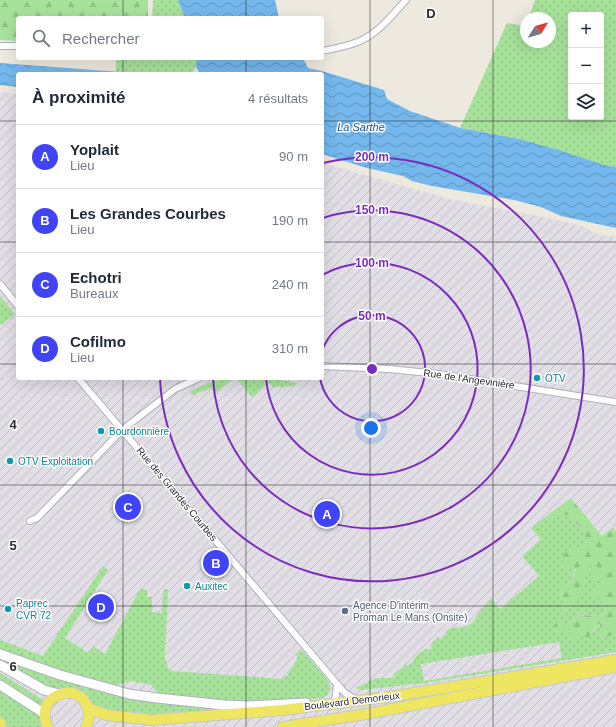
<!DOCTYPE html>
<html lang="fr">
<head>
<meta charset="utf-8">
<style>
	body { margin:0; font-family:Arial,sans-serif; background:#f6f6f7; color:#1f2937 }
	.controls { position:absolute; right:12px; top:12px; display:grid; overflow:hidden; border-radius:4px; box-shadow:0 4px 16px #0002 }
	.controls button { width:36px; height:36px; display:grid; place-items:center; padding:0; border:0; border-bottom:1px solid #e0e1e3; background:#fff; color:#1f2937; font:20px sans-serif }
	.compass { position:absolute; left:520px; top:12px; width:36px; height:36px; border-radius:50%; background:#fff; box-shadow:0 4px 16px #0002; rotate:53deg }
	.you { position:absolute; left:371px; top:428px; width:14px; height:14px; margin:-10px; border:3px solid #fff; border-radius:50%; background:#1a73e8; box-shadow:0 0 0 6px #1a73e833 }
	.badge { display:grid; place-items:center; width:26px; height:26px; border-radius:50%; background:#4143f6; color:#fff; font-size:13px; font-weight:700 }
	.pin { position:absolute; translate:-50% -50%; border:2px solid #fff; box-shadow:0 1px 4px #0006 }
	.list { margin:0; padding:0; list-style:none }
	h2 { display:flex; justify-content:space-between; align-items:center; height:52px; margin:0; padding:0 16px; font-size:17px }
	h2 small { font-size:13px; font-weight:400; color:#747a83 }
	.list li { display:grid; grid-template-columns:26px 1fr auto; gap:12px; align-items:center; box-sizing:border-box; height:64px; padding:0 16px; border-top:1px solid #e0e1e3 }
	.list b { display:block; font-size:15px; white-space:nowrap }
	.list p { margin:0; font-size:13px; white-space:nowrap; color:#747a83 }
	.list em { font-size:13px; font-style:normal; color:#747a83 }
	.icon { flex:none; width:22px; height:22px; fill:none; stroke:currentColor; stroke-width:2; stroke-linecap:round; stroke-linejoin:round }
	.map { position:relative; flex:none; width:616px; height:727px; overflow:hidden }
	.search { position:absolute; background:#fff; box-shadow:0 4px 16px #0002; left:16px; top:16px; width:308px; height:44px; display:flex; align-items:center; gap:10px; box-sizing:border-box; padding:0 14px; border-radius:4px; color:#747a83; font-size:15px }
	.panel { position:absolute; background:#fff; box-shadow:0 4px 16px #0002; left:16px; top:72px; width:308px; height:308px; border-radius:4px }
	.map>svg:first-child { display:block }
	.industrial { fill:url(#industrial-furrows) }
	.grass { fill:url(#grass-dots); fill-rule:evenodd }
	.forest { fill:url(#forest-firs) }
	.water { fill:url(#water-waves) }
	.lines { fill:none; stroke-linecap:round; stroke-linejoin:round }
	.minor-casing { stroke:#b1b1be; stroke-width:8 }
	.secondary-casing { stroke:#b1b1be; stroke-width:11 }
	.primary-casing { stroke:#c8c8c8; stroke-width:12 }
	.minor { stroke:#fff; stroke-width:6 }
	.secondary { stroke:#fff; stroke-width:9 }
	.primary { stroke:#eee661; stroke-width:10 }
	.grid { fill:none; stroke:#2b2b2b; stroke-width:1; stroke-opacity:0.55 }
	.ring { fill:none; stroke:#7b2cbf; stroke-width:2 }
	.culture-dot { fill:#0f9aa8; stroke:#fff; stroke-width:1.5 }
	.service-dot { fill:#5c6f8a; stroke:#fff; stroke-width:1.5 }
	.labels { text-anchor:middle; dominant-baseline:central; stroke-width:3; stroke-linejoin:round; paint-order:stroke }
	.culture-label { font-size:10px; fill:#0d838f; stroke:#fff; text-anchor:start }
	.street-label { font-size:10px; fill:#2b2b2b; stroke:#fff }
	.service-label { font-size:10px; fill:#4e5e75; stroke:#fff; text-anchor:start }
	.water-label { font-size:11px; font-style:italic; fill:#10529a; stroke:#fff }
	.grid-label { font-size:13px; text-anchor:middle; font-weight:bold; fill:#2b2b2b; stroke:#fff; stroke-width:3; stroke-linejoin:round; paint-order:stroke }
	.centre { fill:#7b2cbf; stroke:#fff; stroke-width:2 }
	.ring-label { font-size:12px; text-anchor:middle; font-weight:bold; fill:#7b2cbf; stroke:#fff; stroke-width:3; stroke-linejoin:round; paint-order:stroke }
</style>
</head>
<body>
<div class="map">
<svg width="616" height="727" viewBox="0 0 616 727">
	<defs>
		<pattern id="industrial-furrows" width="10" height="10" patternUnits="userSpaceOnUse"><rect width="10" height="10" fill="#e1dee5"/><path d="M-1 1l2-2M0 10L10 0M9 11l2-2" fill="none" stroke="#c1bfc5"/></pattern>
		<pattern id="grass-dots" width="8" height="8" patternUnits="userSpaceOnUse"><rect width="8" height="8" fill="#a7e29b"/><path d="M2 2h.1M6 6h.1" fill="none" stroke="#90c286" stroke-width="1.8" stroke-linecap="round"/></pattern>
		<pattern id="forest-firs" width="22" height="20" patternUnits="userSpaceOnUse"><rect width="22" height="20" fill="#a7e29b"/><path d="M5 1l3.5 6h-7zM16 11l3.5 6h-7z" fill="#90c286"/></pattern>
		<pattern id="water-waves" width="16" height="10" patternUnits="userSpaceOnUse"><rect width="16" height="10" fill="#73b7ec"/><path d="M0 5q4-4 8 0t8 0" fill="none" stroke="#5f95bf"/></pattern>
	</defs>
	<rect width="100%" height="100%" fill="#ede9de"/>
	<path class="industrial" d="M0 92 18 94V378H322V163L450 199 553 219 585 227 594 233 601 234V235L616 237V727H0Z"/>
	<path class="grass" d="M153 0H178L185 18H152Z
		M535 0H616V167L604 165 519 139 460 128 507 23 526 26V42H550V18H529ZM571 15H601V117H571Z
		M116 58H197L196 67 191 74H148L116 72Z
		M0 296 15 314 1 325 0 323Z
		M224 378H235L215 393 211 388 192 395 189 392 208 383Z
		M236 378H281V380L297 383 293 386 273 387 268 382 252 397Z
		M549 514 550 518 565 514C577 520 582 530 588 542L578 549C577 562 576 573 568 583H560V590L563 600 562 611 569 609V604L585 580V572L591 564 602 588 597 590C599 598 602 604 610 607L609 612 597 616 580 614 568 624 562 632 565 629C574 637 583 635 594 632L597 621C601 626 600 631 604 637L616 635V652L425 683 361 690 355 688 377 678H396L394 677 393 675 406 664 408 666 414 661 413 659 425 649 433 650 430 645 438 637 440 639 447 634 445 632C454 624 460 630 469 625 476 621 476 615 481 610 484 606 489 603 492 599L500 609 539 576 522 556 541 540 531 528ZM559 642 562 658 424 681 421 664Z
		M103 566 108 570 65 638 88 653 93 646 105 654 140 589 147 590V597H152V612L162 613 163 590 168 589 165 657 168 668 172 671 282 679 287 676 298 657 295 655 301 650 304 652 329 682C332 689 329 694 324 698L239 703 160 695 151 685 131 681 117 685 70 674 15 656 0 649V640L43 656Z
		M0 654 129 694 248 706 217 715H106L84 700 59 694 0 665Z
		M0 673 48 703V727H1L0 723Z"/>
	<path class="forest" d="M0 0H148V18H18V41L0 40Z
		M571 498 602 536 613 527 616 532V641L615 635 604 637 599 636 600 625 597 621C594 628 594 635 586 638L582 636 579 639H572L569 632 566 629 559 634 555 633 553 628 556 623 561 621 568 624 580 614C590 616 600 617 609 612L610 607C603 604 600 598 592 594L594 589 597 590 602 587 598 580H593L590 575 593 569 591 565C584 573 584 583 582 593L576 595 575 601 569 604V609L562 611 563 600 560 590V583H568L573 577 576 568 568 569 561 560 566 550 571 546 578 549 588 542C582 530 577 520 565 514L553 519H550L549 514Z"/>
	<path class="water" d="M178 0H275L279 18H185Z
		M197 58H303L308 68 322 71 384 90 387 99 410 111 460 128 519 139 562 151 604 165 616 167V228L561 216 541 207 514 200 432 186 412 181 403 176 367 168 322 154V74H200L196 67Z
		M0 63 148 74H18V87L0 85Z"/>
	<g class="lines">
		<defs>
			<path id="minor" d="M0 46H18
				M322 51C336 48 352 46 364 39 381 30 393 14 406 0
				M0 284 18 306
				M322 366 389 369 439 374 616 402
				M78 378 337 684 345 693 353 698
				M30 521 37 518 122 430 175 389 199 378
				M333 705 336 695 337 684"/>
			<path id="secondary" d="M0 654 60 675 129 694 157 698 224 705 248 706 306 703
				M0 665 44 690 59 694
				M0 685 45 714"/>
			<path id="primary" d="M88 708 106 715 152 720 283 710 395 696 616 660
				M0 723 1 727
				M48 727C32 696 80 678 88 709 90 716 89 721 86 727
				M283 727 366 714 616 667"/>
		</defs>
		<use href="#minor" class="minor-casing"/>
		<use href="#secondary" class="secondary-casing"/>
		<use href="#primary" class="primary-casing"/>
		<use href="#minor" class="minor"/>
		<use href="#secondary" class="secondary"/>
		<use href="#primary" class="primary"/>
	</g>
	<path class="grid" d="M123 0V18M246 0V18M370 0V727M493 0V727M123 58V74M246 58V74M0 121H18M322 121H616M0 242H18M322 242H616M0 364H18M322 364H616M123 378V727M246 378V727M0 485H616M0 606H616"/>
	<g class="ring">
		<path d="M322 351A53 53 0 1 1 320 378"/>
		<path d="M322 275A106 106 0 1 1 266 378"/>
		<path d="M323 218A159 159 0 1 1 213 379"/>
		<path d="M323 163A212 212 0 1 1 160 378"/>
	</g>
	<g class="culture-dot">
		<circle cx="537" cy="378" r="4"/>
		<circle cx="101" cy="431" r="4"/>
		<circle cx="10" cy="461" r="4"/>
		<circle cx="187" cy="586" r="4"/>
		<circle cx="8" cy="609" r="4"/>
	</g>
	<circle class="service-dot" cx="345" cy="611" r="4"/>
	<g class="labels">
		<g class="culture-label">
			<text x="545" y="378">OTV</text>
			<text x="109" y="431">Bourdonnière</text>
			<text x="18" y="461">OTV Exploitation</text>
			<text x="195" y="586">Auxitec</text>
			<text x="16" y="603">Paprec<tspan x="16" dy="12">CVR 72</tspan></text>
		</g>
		<g class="street-label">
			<text transform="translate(469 379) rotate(8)">Rue de l'Angevinière</text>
			<text transform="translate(177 494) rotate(50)">Rue des Grandes Courbes</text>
			<text transform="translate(352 701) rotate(-7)">Boulevard Demorieux</text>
		</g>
		<g class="service-label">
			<text x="353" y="605">Agence D'intérim<tspan x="353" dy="12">Proman Le Mans (Onsite)</tspan></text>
		</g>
		<g class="water-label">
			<text x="361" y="127">La Sarthe</text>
		</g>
	</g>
	<g class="grid-label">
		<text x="431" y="18">D</text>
		<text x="13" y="429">4</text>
		<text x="13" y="550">5</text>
		<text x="13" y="671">6</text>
	</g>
	<circle cx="372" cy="369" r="6" class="centre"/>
	<g class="ring-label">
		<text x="372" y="161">200 m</text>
		<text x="372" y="214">150 m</text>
		<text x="372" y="267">100 m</text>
		<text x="372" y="320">50 m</text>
	</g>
</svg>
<div class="controls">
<button>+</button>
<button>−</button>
<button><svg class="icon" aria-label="layers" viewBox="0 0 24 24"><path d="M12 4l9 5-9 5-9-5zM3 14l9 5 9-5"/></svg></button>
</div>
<svg class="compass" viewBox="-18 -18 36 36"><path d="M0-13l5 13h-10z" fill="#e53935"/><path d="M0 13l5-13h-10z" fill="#747a83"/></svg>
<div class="you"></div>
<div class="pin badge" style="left:327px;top:514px">A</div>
<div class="pin badge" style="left:216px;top:563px">B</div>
<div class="pin badge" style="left:128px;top:507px">C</div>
<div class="pin badge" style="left:101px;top:607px">D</div>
<div class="search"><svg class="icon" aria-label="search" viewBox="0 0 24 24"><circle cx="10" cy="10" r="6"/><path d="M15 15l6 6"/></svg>Rechercher</div>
<section class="panel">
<h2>À proximité<small>4 résultats</small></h2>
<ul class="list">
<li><span class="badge">A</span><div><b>Yoplait</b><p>Lieu</p></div><em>90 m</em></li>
<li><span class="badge">B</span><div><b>Les Grandes Courbes</b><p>Lieu</p></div><em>190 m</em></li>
<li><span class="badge">C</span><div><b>Echotri</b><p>Bureaux</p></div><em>240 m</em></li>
<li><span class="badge">D</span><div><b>Cofilmo</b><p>Lieu</p></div><em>310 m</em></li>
</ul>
</section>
</div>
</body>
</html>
